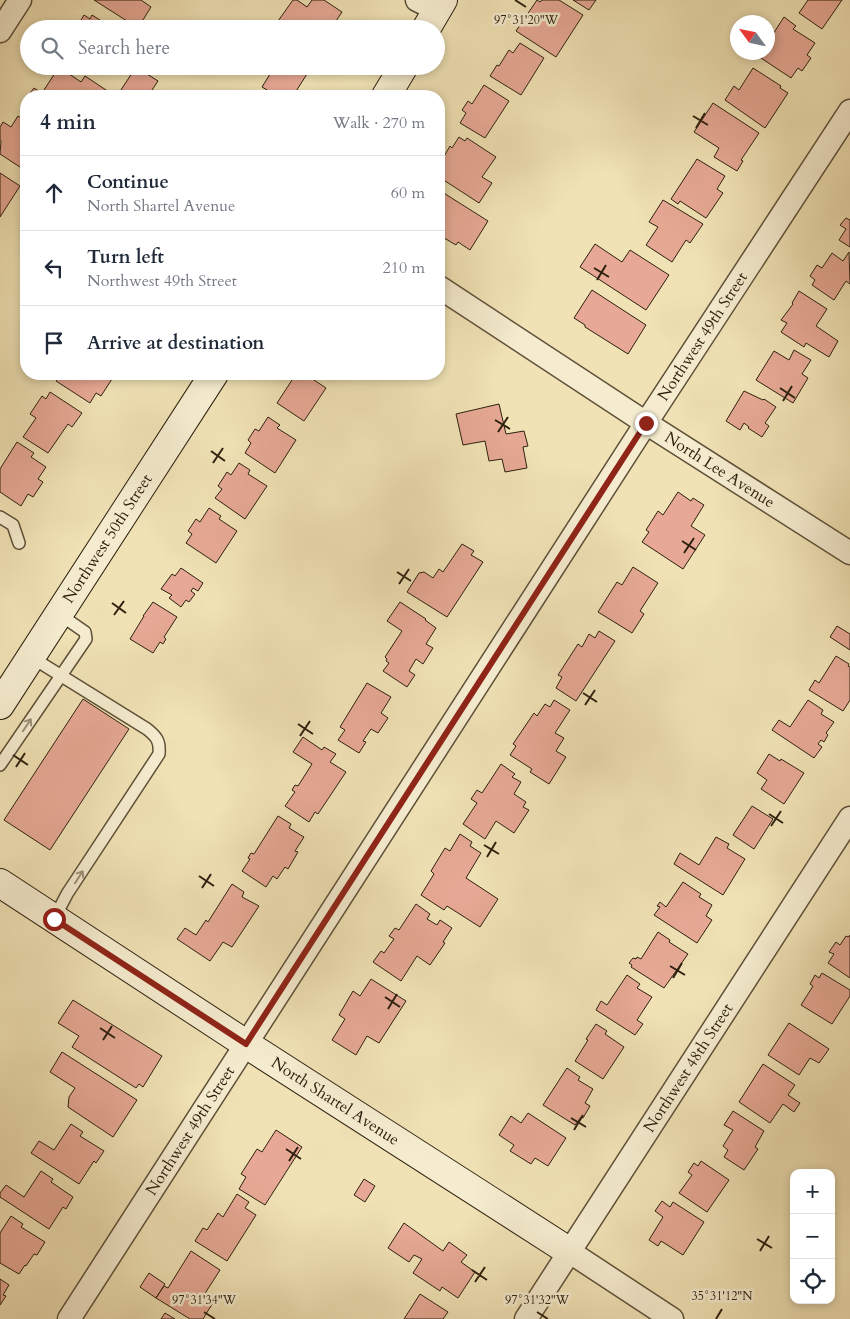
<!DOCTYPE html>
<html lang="en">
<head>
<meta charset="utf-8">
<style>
	body { margin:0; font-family:Cardo,serif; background:#f6f6f7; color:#1f2937 }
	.controls { position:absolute; right:15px; bottom:15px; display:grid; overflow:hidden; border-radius:10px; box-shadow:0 2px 8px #0003 }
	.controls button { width:45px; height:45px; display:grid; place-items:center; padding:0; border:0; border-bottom:1px solid #e0e1e3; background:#fff; color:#1f2937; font:25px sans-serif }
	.compass { position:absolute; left:730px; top:15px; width:45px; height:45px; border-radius:50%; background:#fff; box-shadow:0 2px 8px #0003; rotate:303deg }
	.stop { position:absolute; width:15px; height:15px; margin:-11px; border:4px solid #8f2418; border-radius:50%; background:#fff }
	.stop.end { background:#8f2418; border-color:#fff; box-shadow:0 1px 5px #0008 }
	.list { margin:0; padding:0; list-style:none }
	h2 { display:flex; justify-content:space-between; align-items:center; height:65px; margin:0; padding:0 20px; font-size:21px }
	h2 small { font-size:16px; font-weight:400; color:#747a83 }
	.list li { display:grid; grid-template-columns:32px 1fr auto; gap:15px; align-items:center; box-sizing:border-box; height:75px; padding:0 20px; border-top:1px solid #e0e1e3 }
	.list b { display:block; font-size:19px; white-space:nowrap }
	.list p { margin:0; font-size:16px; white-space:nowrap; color:#747a83 }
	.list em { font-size:16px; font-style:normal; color:#747a83 }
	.icon { flex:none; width:28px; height:28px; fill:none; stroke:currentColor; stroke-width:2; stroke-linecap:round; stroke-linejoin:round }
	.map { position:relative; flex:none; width:850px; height:1319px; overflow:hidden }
	.search { position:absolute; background:#fff; box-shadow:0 2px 8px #0003; left:20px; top:20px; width:425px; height:55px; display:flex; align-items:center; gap:12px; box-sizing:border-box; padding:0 18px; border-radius:28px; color:#747a83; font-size:19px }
	.panel { position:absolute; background:#fff; box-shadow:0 2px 8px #0003; left:20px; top:90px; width:425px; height:290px; border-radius:20px }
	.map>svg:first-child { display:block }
	.building { fill:#e7a995; stroke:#2d200f }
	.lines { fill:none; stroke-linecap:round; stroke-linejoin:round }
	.lane-casing { stroke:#5e5038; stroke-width:14 }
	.street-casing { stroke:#5e5038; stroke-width:25 }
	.secondary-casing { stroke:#2d200f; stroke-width:30 }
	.lane { stroke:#f5eccf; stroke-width:11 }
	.street { stroke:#f5eccf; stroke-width:22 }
	.secondary { stroke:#f5eccf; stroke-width:28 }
	.oneway { stroke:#9b9079 }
	.route { stroke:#8f2418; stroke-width:6 }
	.ticks { fill:none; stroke:#2d200f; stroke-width:2 }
	.labels { text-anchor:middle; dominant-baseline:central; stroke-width:5; stroke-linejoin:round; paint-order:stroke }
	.street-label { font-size:16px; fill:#2d200f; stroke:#f5eccf }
	.ticks-label { font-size:12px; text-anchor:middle; fill:#2d200f; stroke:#f5eccf; stroke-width:5; stroke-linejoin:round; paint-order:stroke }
</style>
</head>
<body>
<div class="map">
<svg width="850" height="1319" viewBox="0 0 850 1319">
	<rect width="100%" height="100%" fill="#f0e2b5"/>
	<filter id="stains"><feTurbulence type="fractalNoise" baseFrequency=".004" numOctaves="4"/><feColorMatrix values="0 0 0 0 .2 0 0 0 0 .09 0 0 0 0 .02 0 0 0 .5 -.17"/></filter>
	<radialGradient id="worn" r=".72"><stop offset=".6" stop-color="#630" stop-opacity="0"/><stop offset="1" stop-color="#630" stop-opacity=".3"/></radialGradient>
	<path class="building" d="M94 0H141L151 7 138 28Z
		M293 0H297L307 7 312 0H324L342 12 336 21 339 24 336 29H290L278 21Z
		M537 0 540 2 542 0H559L583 15 556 57 516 31Z
		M573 0H596L589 10Z
		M808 0H842L822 29 799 13Z
		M84 15 90 19 92 15 114 29H72L76 23 78 25Z
		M784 17 796 26 793 29 815 43 807 55 811 58 802 71 798 68 791 78 758 56 760 52H768V42Z
		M520 43 544 58 521 95 490 76 497 65 499 66 509 50 513 53Z
		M90 66H101L98 72Z
		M275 66H304L301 71 307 74 293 96H277L262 87Z
		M59 67 81 82 85 76 109 92 106 96H81L78 95 77 96H28L34 88 42 93Z
		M136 67 158 81 148 96H117Z
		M753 68 781 86 780 88 788 93 765 128 725 100 734 86 739 90Z
		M484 85 509 101 485 138 460 123 466 113 462 110 468 101 472 104Z
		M713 103 759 133 741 160 743 161 737 171 714 157 719 148 694 132Z
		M18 116 26 122V164L23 169 0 154 1 141 0 140V127L3 122 11 127Z
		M459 137 465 141 467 138 496 157 482 177 492 183 479 203 439 177V155L443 158 450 146 452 148Z
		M697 159 725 176 717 189 723 193 706 218 680 201 678 204 671 199Z
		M0 173 20 186 0 217Z
		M439 190 488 221 470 250 458 242 456 245 439 235Z
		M663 200 703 224 690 243 686 240 672 262 646 245 658 227 649 222Z
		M846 218 850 220V247L839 240 846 229 840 225Z
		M595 244 622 262 630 250 669 275 646 310 580 267Z
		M849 252 850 284 846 281 834 300 812 285 815 280 810 276 817 265 822 268 832 253 843 261Z
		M592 290 646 325 628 354 585 327V325L574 318Z
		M799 291 827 309 816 326 838 341 829 357 806 343 804 347 781 332 787 323 781 320 793 304 792 303Z
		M794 350 811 360 802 374 808 378 793 403 756 380 774 351 789 360Z
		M61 374H107L106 375 112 379 101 396 96 393 90 403 56 381Z
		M296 374H305L326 388 304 421 277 403Z
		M744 391 763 400 764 399 776 407 765 423 769 426 762 437 748 428 749 427 744 423 740 430 726 421Z
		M50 392 82 413 72 427 68 424 48 453 23 437 36 418 30 414 42 396 46 399Z
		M499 404 506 434 524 431 528 446 523 447 527 468 505 472 502 459 489 461 485 441 463 445 456 414Z
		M268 417 280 425 277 428 296 440 275 473 245 453 251 443 248 440 255 429 259 431Z
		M17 442 34 453 31 457 46 467 38 479 43 482 33 497 28 494 21 506 0 492V469Z
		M239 463 250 470 248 474 267 486 245 519 215 498 222 489 218 486 227 472 231 475Z
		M678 492 691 501 693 498 704 505 691 526 705 535 683 569 642 542 649 532 646 530 658 511 663 515Z
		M209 508 221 516 219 519 237 531 216 563 186 543 192 534 188 531 196 519 200 522Z
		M462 544 474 551 471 555 483 562 447 617 407 592 419 573 424 572 433 578 439 569 443 572Z
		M633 567 658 583 640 611 644 614 632 633 598 612 617 582 622 585Z
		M181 568 203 583 198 591 193 588 191 591 195 594 189 602 186 600 181 607 169 598 172 595 161 589 172 574 175 576Z
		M153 602 177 617 164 637 166 639 163 644 160 642 153 653 130 639 144 616H143Z
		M400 602 426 619 425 620 436 628 426 644 433 648 423 664 416 659 409 671 415 675 407 687 383 671 389 663 386 661 387 659 385 657 402 631 387 621Z
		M837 626 850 634V650L830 637Z
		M599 631 615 641 576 701 556 688 562 677 558 675 578 644 582 647 589 634 595 638Z
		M836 656 849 664 848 666 850 667V700L843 711 809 690 815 680 819 683Z
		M367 683 391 697 381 713 388 718 378 733 371 729 363 741 366 742 359 753 338 740 345 730 340 727Z
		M83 699 129 729 50 850 4 820Z
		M554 700 570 710 555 733 564 738 556 751 566 757 549 784 530 772 532 769 510 755 516 746 513 744 534 713 537 716 545 704 550 707Z
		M808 700 823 710 821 714 834 722 826 733 828 735 824 742 821 740 818 744 822 747 814 758 772 730 779 720 790 727Z
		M303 737 322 750 324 747 336 754 330 762 346 772 318 814 315 812 309 822 285 806 295 792 292 790 295 785 298 786 312 764 293 752Z
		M769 754 780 761 781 759 804 773 784 804 761 789 767 780 757 773Z
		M501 764 515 774 512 777 521 782 514 794 526 802 523 807 529 810 514 833 496 821 485 839 463 824 477 803 471 799 477 790 482 793Z
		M752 806 773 819 754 849 733 835Z
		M278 816 291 824 289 828 304 837 295 851 298 852 288 869 285 867 277 879 273 876 266 887 242 871 250 859 248 858 251 853 254 854Z
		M460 834 472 842 470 846 481 853 466 878 498 899 480 927 447 906 444 910 421 895 434 874 431 871 445 848 450 851Z
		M716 837 729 844 727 848 745 859 723 895 674 864 680 853 699 865Z
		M683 882 701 894 699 897 712 905 706 916 712 920 697 943 654 915 660 907 657 906 660 902 666 907Z
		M232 884 244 892 242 897 259 906 232 947 223 942 210 961 177 939 185 928 196 935 206 920 208 922Z
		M416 904 430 914 427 919 437 925 440 920 452 928 443 942 445 943 430 965 417 956 401 981 373 962 381 951 384 953 394 939 389 936 395 928 399 930Z
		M658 932 670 940 669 942 688 954 664 988 631 967 632 965 629 963 633 958 636 959 637 957 641 959Z
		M850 935V978L828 963 834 954 829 952 836 942 840 945 846 936 848 937Z
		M822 973 850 990V996L832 1024 801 1005 813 986 810 984 815 975 819 978Z
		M627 975 640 984 637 988 652 997 637 1020 643 1024 635 1035 596 1010 601 1001 607 1005Z
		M371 979 406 1001 379 1043 367 1036 356 1055 332 1040 345 1019 339 1015 353 991 360 996Z
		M73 1000 162 1056 143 1087 139 1084 136 1088 72 1047 79 1036 58 1023Z
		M789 1023 829 1049 819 1063 810 1058 799 1075 768 1055Z
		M596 1024 607 1031 605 1034 624 1047 603 1079 575 1061 588 1040 586 1039Z
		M62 1052 137 1100 113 1137 68 1107 69 1097 75 1088 50 1072Z
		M763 1064 795 1085 788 1095 800 1103 794 1112 783 1104 770 1123 739 1102Z
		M567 1068 580 1077 578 1080 593 1089 585 1103 590 1106 583 1118 581 1117 575 1125 543 1105Z
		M733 1111 764 1131 755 1147 758 1149 744 1170 724 1157 728 1150 723 1146 733 1130 724 1125Z
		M528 1113 566 1138 548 1166 535 1158 531 1164 510 1151 514 1145 499 1135 511 1116 521 1123Z
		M71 1124 83 1132 80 1136 104 1151 96 1163 94 1161 79 1184 31 1153 39 1141 54 1150Z
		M276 1130 302 1147 265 1205 239 1189 246 1177 241 1174 257 1149 262 1152Z
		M701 1161 729 1180 707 1212 679 1193 692 1175 688 1172 694 1163 698 1166Z
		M41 1171 53 1179 51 1182 73 1197 66 1209 63 1207 49 1229 0 1197V1193L6 1185 24 1197Z
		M364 1179 375 1186 365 1202 354 1195Z
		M237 1194 249 1202 245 1208 256 1215 227 1261 195 1241 203 1228 207 1230 218 1213 223 1217Z
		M662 1201 670 1207 673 1202 704 1222 683 1255 661 1241 658 1246 649 1240 663 1217 655 1211Z
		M11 1216 23 1224 21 1227 45 1242 37 1255 34 1254 26 1266 25 1265 19 1274 0 1263V1233Z
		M404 1223 443 1251 449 1242 467 1255 461 1262 475 1272 458 1298 442 1287 440 1291 413 1273 422 1259 414 1255 409 1262 388 1248Z
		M191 1251 220 1270 204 1295 214 1301 203 1319H190L156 1298 164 1286 168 1288Z
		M149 1273 165 1284 156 1298 140 1287Z
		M0 1279 9 1285 3 1295 6 1296 0 1305Z
		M420 1294 448 1312 443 1319H404Z
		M165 1313 175 1319H161Z"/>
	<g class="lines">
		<defs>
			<path id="lane" d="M0 517 13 525 19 543
				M31 657 147 729C157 737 160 741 159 754L67 894 54 919
				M0 765 86 639 85 632 59 614"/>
			<g id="street">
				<path d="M417 0 437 10"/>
				<path d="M0 31 20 0"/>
				<path id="s1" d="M439 287 646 423 850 553"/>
				<path d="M570 1252 672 1319"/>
				<path id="s2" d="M69 1319 646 423 850 111"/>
				<path id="s3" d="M526 1319 850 818"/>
			</g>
			<g id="secondary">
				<path d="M426 29 443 0"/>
				<path d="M386 96 404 66"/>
				<path id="s4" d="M0 705 214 374"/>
				<path id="s5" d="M0 883 246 1044 570 1252"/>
			</g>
		</defs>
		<use href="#lane" class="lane-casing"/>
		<use href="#street" class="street-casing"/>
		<use href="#secondary" class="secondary-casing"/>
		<use href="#lane" class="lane"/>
		<use href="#street" class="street"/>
		<use href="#secondary" class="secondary"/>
	</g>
	<defs><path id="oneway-shaft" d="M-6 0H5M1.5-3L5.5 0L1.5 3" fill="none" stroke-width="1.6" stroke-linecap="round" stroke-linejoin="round" transform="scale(1.25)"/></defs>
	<g class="oneway">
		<use href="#oneway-shaft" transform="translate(27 725) rotate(-56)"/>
		<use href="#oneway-shaft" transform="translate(79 877) rotate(-57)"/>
	</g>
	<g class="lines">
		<path class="route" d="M54 919 246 1044 646 423"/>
	</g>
	<path class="ticks" d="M515 0 526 7M693 116 708 125M696 128 705 113M594 268 609 277M597 280 606 265M780 388 795 398M783 401 792 386M495 420 510 429M498 432 508 417M211 451 225 461M213 463 223 448M682 541 696 550M684 553 694 538M397 572 411 581M399 584 409 569M112 603 126 613M114 615 124 601M583 693 597 702M585 705 595 690M298 724 313 734M300 736 310 721M13 755 28 765M16 767 25 753M769 814 783 823M771 826 781 811M484 845 499 854M487 857 496 842M199 876 214 886M202 888 211 874M670 966 685 975M673 978 682 963M385 997 400 1007M388 1009 397 994M100 1028 115 1038M103 1040 112 1026M571 1118 586 1127M574 1130 583 1115M286 1149 301 1159M289 1161 298 1147M757 1239 772 1248M760 1251 769 1236M472 1270 487 1280M475 1282 485 1267M204 1312 215 1319M537 1312 548 1319M716 1319 722 1309"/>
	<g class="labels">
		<g class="street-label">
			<text stroke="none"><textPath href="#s2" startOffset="1169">Northwest 49th Street</textPath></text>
			<text stroke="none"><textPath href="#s1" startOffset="335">North Lee Avenue</textPath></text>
			<text stroke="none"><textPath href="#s4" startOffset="198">Northwest 50th Street</textPath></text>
			<text stroke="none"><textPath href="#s3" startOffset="299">Northwest 48th Street</textPath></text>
			<text stroke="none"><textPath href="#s5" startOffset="400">North Shartel Avenue</textPath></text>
			<text stroke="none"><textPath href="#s2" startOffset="224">Northwest 49th Street</textPath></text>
		</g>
	</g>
	<g class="ticks-label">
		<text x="526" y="24">97°31'20"W</text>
		<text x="722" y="1300">35°31'12"N</text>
		<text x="204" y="1304">97°31'34"W</text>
		<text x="537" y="1304">97°31'32"W</text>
	</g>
	<rect width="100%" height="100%" filter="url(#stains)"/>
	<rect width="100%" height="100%" fill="url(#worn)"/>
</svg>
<div class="controls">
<button>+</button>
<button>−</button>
<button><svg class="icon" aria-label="locate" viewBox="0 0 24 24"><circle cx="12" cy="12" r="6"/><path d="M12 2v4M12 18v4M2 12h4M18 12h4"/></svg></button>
</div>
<svg class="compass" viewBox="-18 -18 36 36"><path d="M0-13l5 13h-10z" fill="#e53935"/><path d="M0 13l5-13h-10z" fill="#747a83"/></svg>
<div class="stop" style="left:54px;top:919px"></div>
<div class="stop end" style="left:646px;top:423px"></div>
<div class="search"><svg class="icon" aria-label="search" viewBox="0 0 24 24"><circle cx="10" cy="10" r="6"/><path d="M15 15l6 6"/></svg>Search here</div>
<section class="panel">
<h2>4 min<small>Walk · 270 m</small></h2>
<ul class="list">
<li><svg class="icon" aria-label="ahead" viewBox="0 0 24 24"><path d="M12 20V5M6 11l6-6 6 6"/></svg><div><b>Continue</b><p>North Shartel Avenue</p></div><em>60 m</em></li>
<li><svg class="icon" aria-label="left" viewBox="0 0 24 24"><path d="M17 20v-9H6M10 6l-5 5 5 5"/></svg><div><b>Turn left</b><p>Northwest 49th Street</p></div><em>210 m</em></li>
<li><svg class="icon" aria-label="arrive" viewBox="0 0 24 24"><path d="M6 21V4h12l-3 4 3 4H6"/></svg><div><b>Arrive at destination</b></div></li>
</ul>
</section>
</div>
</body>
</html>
